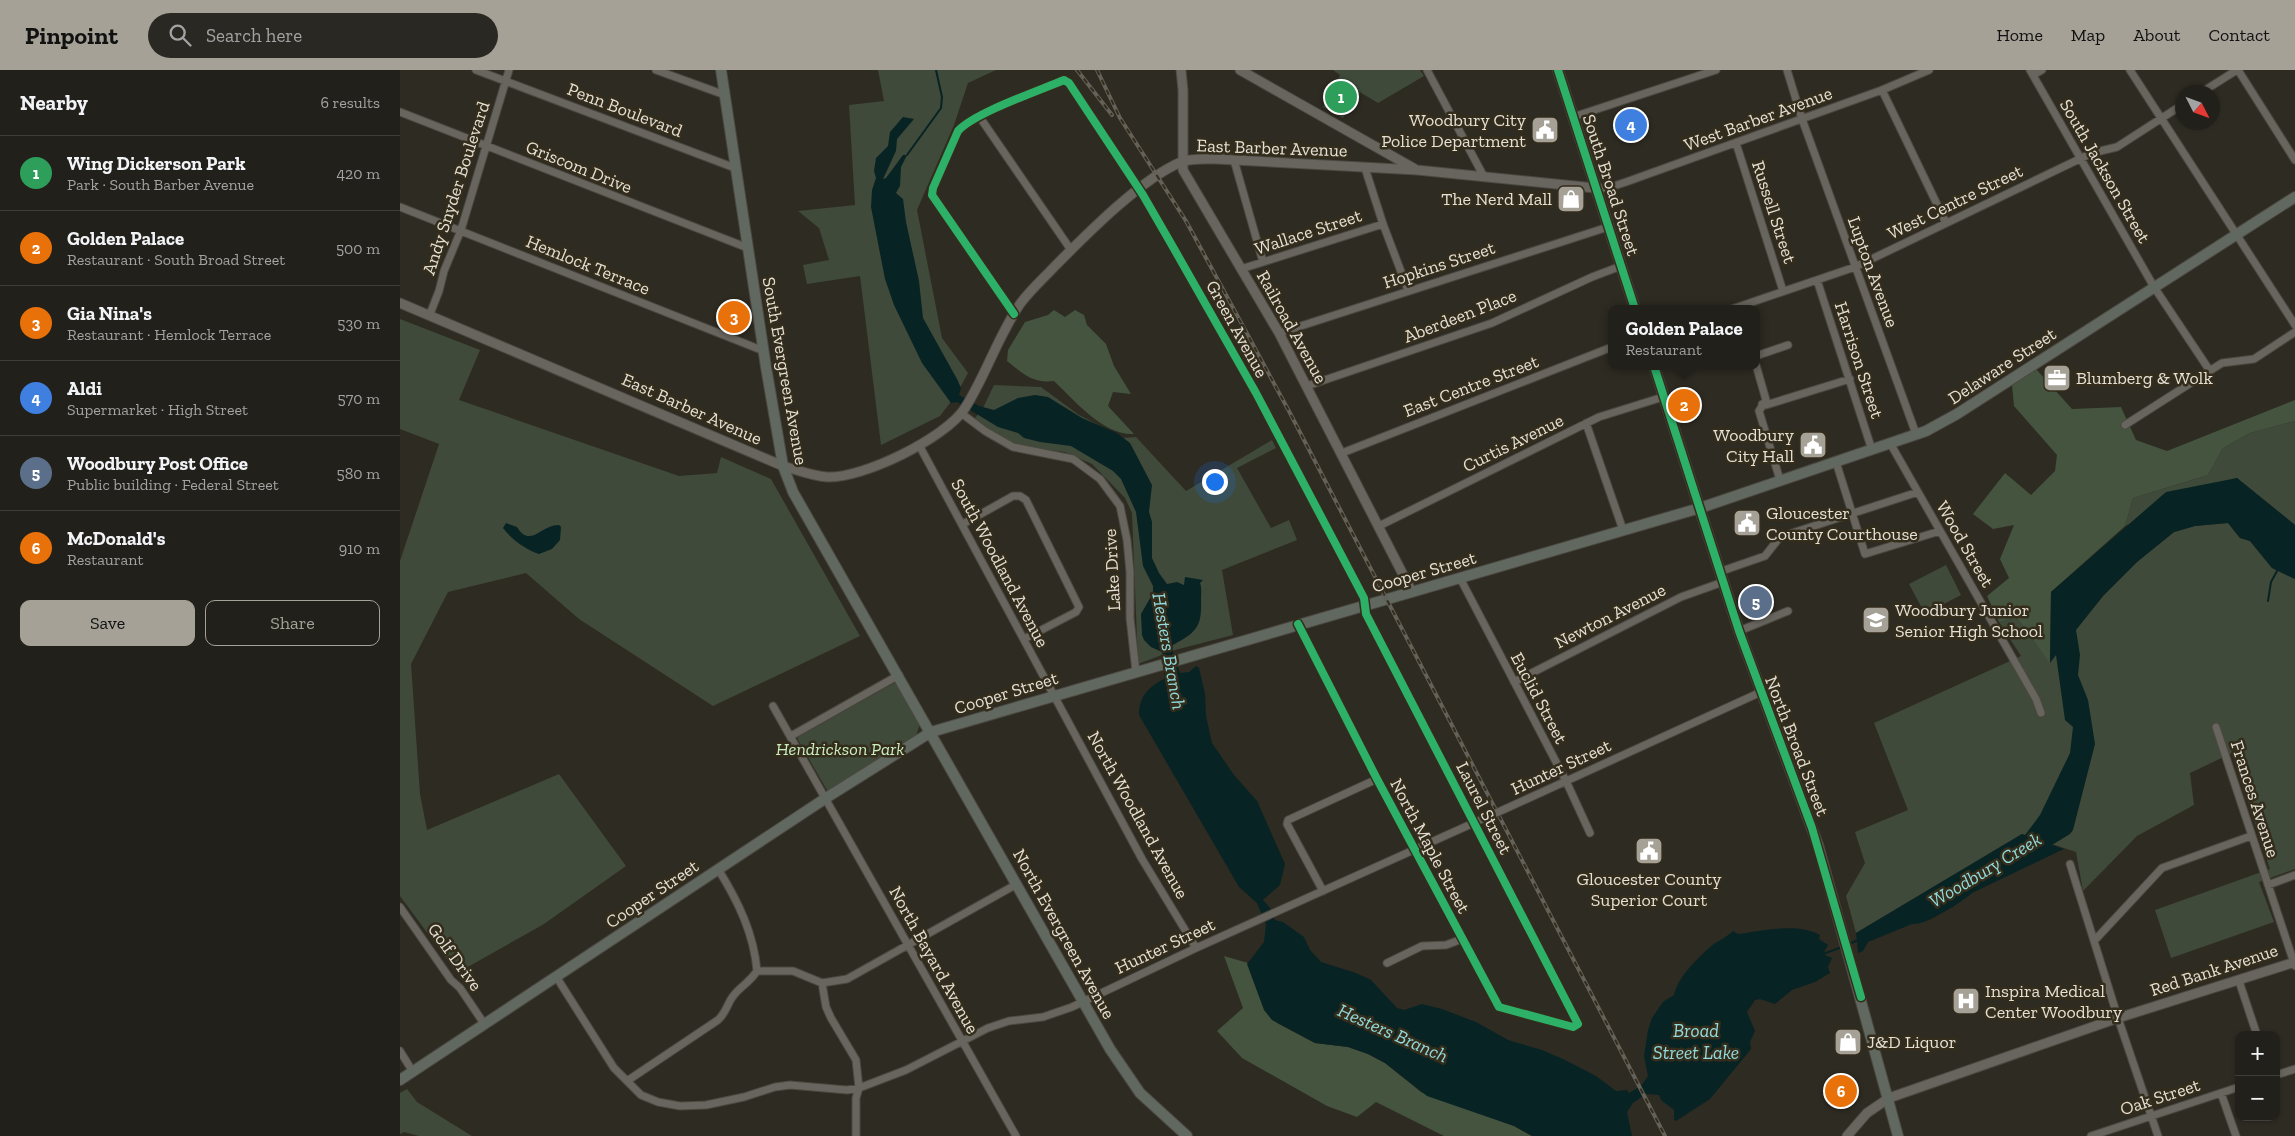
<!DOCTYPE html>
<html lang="en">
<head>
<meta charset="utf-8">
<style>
	body { margin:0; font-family:"Zilla Slab",serif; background:#2a2823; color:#f1f3f6 }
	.controls { position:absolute; right:15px; bottom:15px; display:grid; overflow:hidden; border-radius:10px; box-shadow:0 1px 4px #0004 }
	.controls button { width:45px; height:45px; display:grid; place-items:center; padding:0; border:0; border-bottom:1px solid #3f3e39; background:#22201a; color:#f1f3f6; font:25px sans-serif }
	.compass { position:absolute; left:1775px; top:15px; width:45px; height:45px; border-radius:50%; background:#22201a; box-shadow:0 1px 4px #0004; rotate:132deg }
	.you { position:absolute; left:814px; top:411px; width:18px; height:18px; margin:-12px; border:4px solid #fff; border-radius:50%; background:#1a73e8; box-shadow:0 0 0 8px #1a73e833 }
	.badge { display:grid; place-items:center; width:32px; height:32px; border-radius:50%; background:#a5a197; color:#fff; font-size:16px; font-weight:700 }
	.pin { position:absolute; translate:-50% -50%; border:2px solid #fff; box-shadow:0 1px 5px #0006 }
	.popup { position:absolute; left:1208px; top:235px; width:152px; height:65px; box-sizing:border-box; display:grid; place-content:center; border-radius:10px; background:#22201a; filter:drop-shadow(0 1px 4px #0005); font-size:16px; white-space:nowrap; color:#a2a3a2 }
	.popup b { font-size:19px; color:#f1f3f6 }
	.popup::after { content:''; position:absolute; left:50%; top:100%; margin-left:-10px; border:10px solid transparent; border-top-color:#22201a }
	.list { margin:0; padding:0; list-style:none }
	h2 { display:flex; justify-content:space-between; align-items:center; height:65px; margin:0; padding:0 20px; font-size:21px }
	h2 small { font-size:16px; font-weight:400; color:#a2a3a2 }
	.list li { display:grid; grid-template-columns:32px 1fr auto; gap:15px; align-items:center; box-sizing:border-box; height:75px; padding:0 20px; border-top:1px solid #3f3e39 }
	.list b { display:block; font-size:19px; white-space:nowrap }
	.list p { margin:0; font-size:16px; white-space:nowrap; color:#a2a3a2 }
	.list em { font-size:16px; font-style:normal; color:#a2a3a2 }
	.actions { display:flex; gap:10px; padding:15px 20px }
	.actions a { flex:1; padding:11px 0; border:1px solid #a5a197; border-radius:10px; text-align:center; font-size:18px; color:#a5a197 }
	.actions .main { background:#a5a197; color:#111 }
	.icon { flex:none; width:28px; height:28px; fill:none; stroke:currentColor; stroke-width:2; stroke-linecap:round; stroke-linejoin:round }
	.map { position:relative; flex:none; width:1895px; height:1066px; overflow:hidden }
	header { display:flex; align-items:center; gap:30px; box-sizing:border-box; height:70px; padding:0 25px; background:#a5a197; color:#111 }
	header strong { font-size:24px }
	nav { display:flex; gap:28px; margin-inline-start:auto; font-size:18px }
	.search { width:350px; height:45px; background:#2a2823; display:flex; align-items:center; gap:12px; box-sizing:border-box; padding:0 18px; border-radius:28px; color:#a2a3a2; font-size:19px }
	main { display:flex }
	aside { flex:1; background:#22201a }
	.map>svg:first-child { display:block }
	.green { fill:#3f4a3a }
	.forest { fill:#44543f }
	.water { fill:#082323 }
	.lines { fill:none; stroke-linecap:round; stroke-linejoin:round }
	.stream { stroke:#082323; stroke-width:2 }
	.minor-casing { stroke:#4b4840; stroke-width:9 }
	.tertiary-casing { stroke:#4b4840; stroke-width:11 }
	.primary-casing { stroke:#4b4840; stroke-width:12 }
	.minor { stroke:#68655e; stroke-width:7 }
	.tertiary { stroke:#68655e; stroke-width:9 }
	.primary { stroke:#616860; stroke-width:10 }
	.rail-casing { stroke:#646159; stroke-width:4 }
	.rail { stroke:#342d1c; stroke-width:2; stroke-dasharray:5.5; stroke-linecap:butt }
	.minor-bridge-casing { stroke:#4b4840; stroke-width:9; stroke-linecap:butt }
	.minor-bridge { stroke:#68655e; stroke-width:7 }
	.cycleway-casing { stroke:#342d1c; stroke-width:11 }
	.cycleway { stroke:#2db169; stroke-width:8 }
	.labels { text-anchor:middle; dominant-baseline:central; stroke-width:5; stroke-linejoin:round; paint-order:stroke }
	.street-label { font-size:18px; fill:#e5e0d6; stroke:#342d1c }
	.poi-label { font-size:18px; fill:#e5e0d6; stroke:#342d1c; text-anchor:start }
	.park-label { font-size:18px; font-style:italic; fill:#caeebf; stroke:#342d1c }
	.water-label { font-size:19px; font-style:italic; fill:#91dbde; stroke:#342d1c }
</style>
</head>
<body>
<header>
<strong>Pinpoint</strong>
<div class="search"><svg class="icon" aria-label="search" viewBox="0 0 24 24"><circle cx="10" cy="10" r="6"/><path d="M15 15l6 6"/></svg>Search here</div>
<nav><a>Home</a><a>Map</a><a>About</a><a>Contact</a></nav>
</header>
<main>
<aside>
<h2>Nearby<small>6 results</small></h2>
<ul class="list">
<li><span class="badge" style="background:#2e9e5b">1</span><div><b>Wing Dickerson Park</b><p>Park · South Barber Avenue</p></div><em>420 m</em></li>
<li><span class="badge" style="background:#e8710a">2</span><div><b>Golden Palace</b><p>Restaurant · South Broad Street</p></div><em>500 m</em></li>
<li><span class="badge" style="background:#e8710a">3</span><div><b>Gia Nina's</b><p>Restaurant · Hemlock Terrace</p></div><em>530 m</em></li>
<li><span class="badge" style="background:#3f7fe0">4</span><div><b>Aldi</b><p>Supermarket · High Street</p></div><em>570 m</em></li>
<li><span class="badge" style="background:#5c6f8a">5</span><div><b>Woodbury Post Office</b><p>Public building · Federal Street</p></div><em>580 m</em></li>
<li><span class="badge" style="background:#e8710a">6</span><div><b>McDonald's</b><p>Restaurant</p></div><em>910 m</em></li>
</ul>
<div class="actions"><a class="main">Save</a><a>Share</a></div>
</aside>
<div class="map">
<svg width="1895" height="1066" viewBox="0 0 1895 1066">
	<rect width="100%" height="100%" fill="#2e2b22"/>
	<path class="green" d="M478 0H596L568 13 554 55 517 140 542 268 568 303 556 325 540 346 481 375 460 206 407 214 403 195 429 190 419 158 398 141 455 135 449 35 484 31Z
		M933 0H1020L1024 6 978 33 958 21 943 48 923 37 940 5Z
		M0 249 80 280 59 330 279 406 317 403 321 387 371 409 460 566 313 636 179 549 126 503 48 522 11 594 20 724 27 760 159 704 226 796 144 854 57 903 0 826V491L39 374 0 359Z
		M594 315 641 317 679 345 724 368 736 367 786 421 872 370 876 378 837 398 871 458 889 450 897 470 822 500 833 565 775 580 738 594 732 443 725 428 692 394 665 382 613 376 574 349 582 340Z
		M1895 351V455L1837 408 1725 456 1733 428 1808 405 1823 378 1850 363Z
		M1828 453 1840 468 1850 471 1872 498 1895 509V799L1859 812 1874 852 1771 888 1755 840 1870 799 1832 683 1790 703 1794 735 1737 766 1683 821 1676 782 1622 764 1456 863 1446 826 1465 793 1455 762 1508 740 1474 653 1621 586 1599 552 1617 548 1650 592 1703 526 1737 492 1774 462 1795 456Z
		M1546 495 1561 525 1525 544 1509 514Z
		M496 612 520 654 516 666 428 722 398 670V667Z
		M7 1019 17 1032 72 1066H19L4 1062 0 1064V1023Z"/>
	<path class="forest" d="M654 240 665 247 675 240 684 245 687 255 706 274 714 296 731 324 713 322 708 336 734 364C704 366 674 330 654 311 633 314 622 303 607 291L608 280 625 252 648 245Z
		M1636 299 1672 339 1721 337 1736 370 1767 381 1895 330V351L1850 363 1823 378 1808 405 1733 428 1725 456 1651 522 1650 593 1617 548 1599 552 1587 526 1609 508 1600 489 1614 455 1593 459 1573 444 1605 403 1631 425 1655 401 1657 385 1614 336 1612 315Z
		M824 886 848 893 877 953 915 973 948 977 968 984 985 993 1021 1022 1114 1056 1132 1066H1044L976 1032 957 1047 927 1036 842 988 817 961 843 938Z"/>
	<path class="water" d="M503 47 514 49 497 69 496 81 483 109 486 108 503 85H507L501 97 500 116 496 123 503 129 506 152 519 211 523 248 557 309 561 318 559 325 579 336 594 340 618 328 635 325 648 327 682 348 717 363 730 373 752 415 749 442 752 452V488L759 503 767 514 777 512 784 515 785 507 803 510 800 513C802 518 801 523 801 529 802 557 797 562 773 575L772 579 780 603 789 602 796 596 799 598 805 624 806 646 812 673 834 705 857 731 885 794 880 815 863 830 870 838 875 850 883 852 904 867 910 880 921 892 956 903 971 910 997 938 1004 940 1022 934 1042 939 1076 952 1108 970 1142 980 1163 989 1196 1006 1216 1021 1227 1020 1229 1023 1241 1016 1248 1006 1244 986 1248 960 1252 948 1263 932 1274 925C1278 907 1296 890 1310 877 1317 871 1326 868 1333 861L1338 864C1363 861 1397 852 1420 865L1419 869 1428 875 1423 884 1432 888 1428 897 1430 903 1415 912 1392 920 1375 934 1360 929 1355 930 1347 942 1355 961 1350 972 1351 979 1310 1029 1276 1051 1274 1050V1040L1261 1030 1259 1025 1246 1024 1233 1033 1227 1042 1232 1066H1132L1114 1056 1027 1026 985 993 968 984 948 977 915 973 872 950 864 940 847 894 864 872 866 854 857 833 839 817 739 645C739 627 748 617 764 609V601L766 600 762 582 751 577 744 570 742 565 741 544 753 523V516L743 496 736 442 721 409 713 401 671 376 640 372 624 368 618 363 598 357 557 332 551 333 522 293 494 235 485 209 471 137 472 120 476 108 474 101 476 88 488 76 490 62Z
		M1837 408 1895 455V509L1872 498 1850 471 1840 468 1828 453 1795 456 1774 462 1737 492 1703 526 1676 560 1680 585 1678 605 1688 630 1695 674 1673 760 1670 764 1652 775 1664 779 1572 823C1562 832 1525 856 1512 854L1468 872 1463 881 1458 883 1456 863 1622 764 1625 765 1640 745 1670 683 1673 657 1665 650 1656 585 1650 593 1651 522 1766 422Z
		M106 453 117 457C130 479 142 454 159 455L161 457 160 470 152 479 139 484C125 479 112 470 103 458Z"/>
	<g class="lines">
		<path class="stream" d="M507 85 541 38 542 27 536 0
			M1868 531 1871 512 1877 501
			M1449 874 1456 871
			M1423 884 1442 877"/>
		<defs>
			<path id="minor" d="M76 0 335 98
				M256 0 325 25
				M1027 0 1083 105
				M1387 0 1402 49 1516 364
				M1630 0 1754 217 1810 301
				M1730 0 1895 255
				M1838 0 1895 90
				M1633 5 1642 0
				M1482 20 1546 153
				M1802 22 1837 0
				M0 42 348 178
				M579 46 671 180
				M1173 47 1316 0
				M1336 73 1383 221
				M834 90 863 192
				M965 98 983 154 1008 220
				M1195 118H1208L1226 112 1482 20 1529 0
				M0 137 364 281
				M841 199 983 154
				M1417 210 1472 380
				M1332 239 1455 197 1692 83 1717 77 1782 35
				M30 244 39 221 44 201 61 160 109 0
				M614 244 532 125 533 118 558 61C574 43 638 21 664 10L669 13 743 125 773 177 856 323 964 528 966 544 1178 954 1173 957 1099 937 977 709 898 554
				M879 263 1208 157
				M1356 286 1388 275
				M1356 295 1366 330 1359 341 1380 410
				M907 316 1092 253 1192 207 1221 196
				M1362 334 1366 335 1450 309
				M561 343 585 361 613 377 673 389 700 409 720 436 727 470 730 502V548L736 602
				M1186 353 1223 460
				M1725 355 1822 293 1854 289 1895 262
				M1490 373 1636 629 1641 643
				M519 375 742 789 796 878
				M942 383 1212 277
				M1436 392 1465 484 1540 461
				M563 454 613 426H620L626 430 679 537 676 542 624 569
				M979 456 1199 347 1263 327
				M1319 502 1365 486 1380 467 1518 422
				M1060 508 1166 711 1190 763
				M1339 561 1388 541
				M1114 612 1281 527 1323 512
				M373 636 616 1066
				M1816 657 1895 896
				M391 666 499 605
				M1105 739 1361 622
				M1670 794 1718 948 1758 1066
				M318 799C338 831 354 864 357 901H393L422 913 447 909 617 814
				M1868 815 1895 805
				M923 821 887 754 888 750 977 709
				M0 837 51 910 60 918 85 955
				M1695 870 1762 798 1851 766
				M987 893 1022 876 1046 875 1062 869
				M157 908 214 998 241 1025 258 1032 280 1036 306 1035 344 1027 375 1017 390 1015 447 1020 459 1018 506 1000 588 958 609 951 643 947 672 937 796 878 1078 751
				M1839 911 1857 965
				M422 913 426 937 431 948 456 990 459 1018 456 1028V1066
				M0 981 13 1002
				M1876 1005 1895 999
				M227 1011 318 950C327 942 327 933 334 925 341 916 350 912 357 901
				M1821 1023 1836 1066
				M1691 1066 1839 1017"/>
			<path id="tertiary" d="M781 0 783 20V100L879 263 1012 522
				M840 0 1015 99
				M0 233 383 396C398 400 411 406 427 407 462 409 546 368 565 338 586 305 598 266 620 234 630 220 644 208 656 195 687 164 741 109 781 92 791 88 804 89 815 89L1017 100 1195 118
				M1447 1066 1467 1043 1489 1028 1718 948 1895 892"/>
			<path id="primary" d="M321 0 366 297 383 396 393 422 710 979 740 1023 787 1066
				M1158 0 1235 239
				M1254 296 1339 561 1418 775 1498 1066
				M0 1010 426 728 531 662 1300 438 1526 361 1557 344 1895 127"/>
		</defs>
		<use href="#minor" class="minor-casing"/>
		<use href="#tertiary" class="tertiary-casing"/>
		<use href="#primary" class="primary-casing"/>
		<use href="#minor" class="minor"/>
		<use href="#tertiary" class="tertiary"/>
		<use href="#primary" class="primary"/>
		<defs>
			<path id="rail" d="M677 0 712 45
				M697 0 720 48 786 151 890 343 1265 1066"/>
		</defs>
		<use href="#rail" class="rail-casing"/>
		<use href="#rail" class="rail"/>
		<defs>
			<path id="minor-bridge" d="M1080 750 1105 739"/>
		</defs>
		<use href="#minor-bridge" class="minor-bridge-casing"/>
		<use href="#minor-bridge" class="minor-bridge"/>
		<defs>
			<path id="cycleway" d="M1158 0 1235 239
				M614 244 532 125 533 118 558 61C574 43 638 21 664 10L669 13 743 125 773 177 856 323 964 528 966 544 1178 954 1173 957 1099 937 977 709 898 554
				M1254 296 1339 561 1412 758 1461 927"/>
		</defs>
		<use href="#cycleway" class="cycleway-casing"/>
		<use href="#cycleway" class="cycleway"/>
	</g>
	<defs>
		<symbol id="civic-square" viewBox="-11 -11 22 22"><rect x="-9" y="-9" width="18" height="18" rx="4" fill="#a5a197" stroke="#342d1c"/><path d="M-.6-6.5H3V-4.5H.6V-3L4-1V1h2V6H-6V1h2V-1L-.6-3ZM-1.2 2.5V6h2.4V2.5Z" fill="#fff"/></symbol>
		<symbol id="shop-square" viewBox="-11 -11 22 22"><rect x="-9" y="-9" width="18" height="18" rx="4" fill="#a5a197" stroke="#342d1c"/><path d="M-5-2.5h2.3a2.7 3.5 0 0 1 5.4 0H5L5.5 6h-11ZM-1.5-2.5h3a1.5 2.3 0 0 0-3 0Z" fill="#fff"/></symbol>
		<symbol id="office-square" viewBox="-11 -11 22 22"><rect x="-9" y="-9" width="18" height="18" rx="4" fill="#a5a197" stroke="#342d1c"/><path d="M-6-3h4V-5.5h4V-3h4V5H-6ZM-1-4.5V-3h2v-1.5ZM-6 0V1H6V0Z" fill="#fff"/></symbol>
		<symbol id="school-square" viewBox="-11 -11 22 22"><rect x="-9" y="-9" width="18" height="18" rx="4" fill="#a5a197" stroke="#342d1c"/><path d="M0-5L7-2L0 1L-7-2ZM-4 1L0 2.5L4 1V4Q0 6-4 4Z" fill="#fff"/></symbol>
		<symbol id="hospital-square" viewBox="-11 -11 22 22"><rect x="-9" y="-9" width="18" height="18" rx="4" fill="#a5a197" stroke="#342d1c"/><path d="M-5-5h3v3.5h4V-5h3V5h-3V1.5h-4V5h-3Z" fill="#fff"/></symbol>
	</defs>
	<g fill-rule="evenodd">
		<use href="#civic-square" x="1129" y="44" width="32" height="32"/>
		<use href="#shop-square" x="1155" y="113" width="32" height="32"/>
		<use href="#office-square" x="1641" y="292" width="32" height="32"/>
		<use href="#civic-square" x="1397" y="359" width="32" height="32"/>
		<use href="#civic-square" x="1331" y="437" width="32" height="32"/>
		<use href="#school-square" x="1460" y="534" width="32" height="32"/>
		<use href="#civic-square" x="1233" y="765" width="32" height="32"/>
		<use href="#hospital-square" x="1550" y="915" width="32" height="32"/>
		<use href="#shop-square" x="1432" y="956" width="32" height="32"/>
	</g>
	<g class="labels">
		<g class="street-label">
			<text transform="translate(225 40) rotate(21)">Penn Boulevard</text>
			<text transform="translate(1358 49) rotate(-20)">West Barber Avenue</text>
			<text transform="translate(872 78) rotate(2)">East Barber Avenue</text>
			<text transform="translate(179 97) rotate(22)">Griscom Drive</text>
			<text transform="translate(1705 101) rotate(60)">South Jackson Street</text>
			<text transform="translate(1211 115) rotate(72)">South Broad Street</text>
			<text transform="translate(56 118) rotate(-72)">Andy Snyder Boulevard</text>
			<text transform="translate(1555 132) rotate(-26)">West Centre Street</text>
			<text transform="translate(1374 142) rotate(72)">Russell Street</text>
			<text transform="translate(908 162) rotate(-18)">Wallace Street</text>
			<text transform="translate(188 195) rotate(22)">Hemlock Terrace</text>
			<text transform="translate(1039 195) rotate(-18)">Hopkins Street</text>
			<text transform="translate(1473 202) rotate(70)">Lupton Avenue</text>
			<text transform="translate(1060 246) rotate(-21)">Aberdeen Place</text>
			<text transform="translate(892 257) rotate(61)">Railroad Avenue</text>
			<text transform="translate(837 259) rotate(61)">Green Avenue</text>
			<text transform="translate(1459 290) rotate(72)">Harrison Street</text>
			<text transform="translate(1602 296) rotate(-33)">Delaware Street</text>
			<text transform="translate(385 301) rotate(80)">South Evergreen Avenue</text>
			<text transform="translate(1071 316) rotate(-21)">East Centre Street</text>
			<text transform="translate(292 339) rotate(24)">East Barber Avenue</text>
			<text transform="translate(1113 373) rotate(-26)">Curtis Avenue</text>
			<text transform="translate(1565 474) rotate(60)">Wood Street</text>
			<text transform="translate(600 493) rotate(62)">South Woodland Avenue</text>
			<text transform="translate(712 500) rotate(-93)">Lake Drive</text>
			<text transform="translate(1024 502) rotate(-16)">Cooper Street</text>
			<text transform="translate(1210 546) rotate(-27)">Newton Avenue</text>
			<text transform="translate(606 623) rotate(-17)">Cooper Street</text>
			<text transform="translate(1139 628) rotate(62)">Euclid Street</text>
			<text transform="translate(1397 676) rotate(69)">North Broad Street</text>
			<text transform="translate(1161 697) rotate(-25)">Hunter Street</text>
			<text transform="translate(1855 729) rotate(72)">Frances Avenue</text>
			<text transform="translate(1084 738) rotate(63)">Laurel Street</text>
			<text transform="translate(738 745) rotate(61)">North Woodland Avenue</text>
			<text transform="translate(1030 776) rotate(62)">North Maple Street</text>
			<text transform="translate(252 824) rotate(-34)">Cooper Street</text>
			<text transform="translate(664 864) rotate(61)">North Evergreen Avenue</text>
			<text transform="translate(765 876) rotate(-25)">Hunter Street</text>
			<text transform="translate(55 887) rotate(54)">Golf Drive</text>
			<text transform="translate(534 890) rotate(61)">North Bayard Avenue</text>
			<text transform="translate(1814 900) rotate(-18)">Red Bank Avenue</text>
			<text transform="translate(1760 1027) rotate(-18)">Oak Street</text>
		</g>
		<g class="poi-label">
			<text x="1126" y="50" text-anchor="end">Woodbury City<tspan x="1126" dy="21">Police Department</tspan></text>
			<text x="1152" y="129" text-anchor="end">The Nerd Mall</text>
			<text x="1676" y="308">Blumberg &amp; Wolk</text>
			<text x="1394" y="365" text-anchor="end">Woodbury<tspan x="1394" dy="21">City Hall</tspan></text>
			<text x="1366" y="443">Gloucester<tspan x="1366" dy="21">County Courthouse</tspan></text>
			<text x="1495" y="540">Woodbury Junior<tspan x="1495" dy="21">Senior High School</tspan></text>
			<text x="1249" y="809" text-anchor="middle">Gloucester County<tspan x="1249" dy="21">Superior Court</tspan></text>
			<text x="1585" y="921">Inspira Medical<tspan x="1585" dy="21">Center Woodbury</tspan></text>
			<text x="1467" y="972">J&amp;D Liquor</text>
		</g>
		<g class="park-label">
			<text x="440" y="679">Hendrickson Park</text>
		</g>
		<g class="water-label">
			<text transform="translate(769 581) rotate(80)">Hesters Branch</text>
			<text transform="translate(1585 800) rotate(-31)">Woodbury Creek</text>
			<text x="1296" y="960">Broad<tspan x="1296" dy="22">Street Lake</tspan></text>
			<text transform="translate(993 963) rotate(24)">Hesters Branch</text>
		</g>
	</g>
</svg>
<div class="controls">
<button>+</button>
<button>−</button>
</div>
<svg class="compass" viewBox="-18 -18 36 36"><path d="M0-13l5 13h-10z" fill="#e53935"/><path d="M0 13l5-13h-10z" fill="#a2a3a2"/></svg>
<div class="you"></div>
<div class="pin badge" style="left:941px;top:27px;background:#2e9e5b">1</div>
<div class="pin badge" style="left:1284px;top:335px;background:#e8710a">2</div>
<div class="popup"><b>Golden Palace</b>Restaurant</div>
<div class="pin badge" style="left:334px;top:247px;background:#e8710a">3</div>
<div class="pin badge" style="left:1231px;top:55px;background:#3f7fe0">4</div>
<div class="pin badge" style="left:1356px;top:532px;background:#5c6f8a">5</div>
<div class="pin badge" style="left:1441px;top:1021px;background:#e8710a">6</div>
</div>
</main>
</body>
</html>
